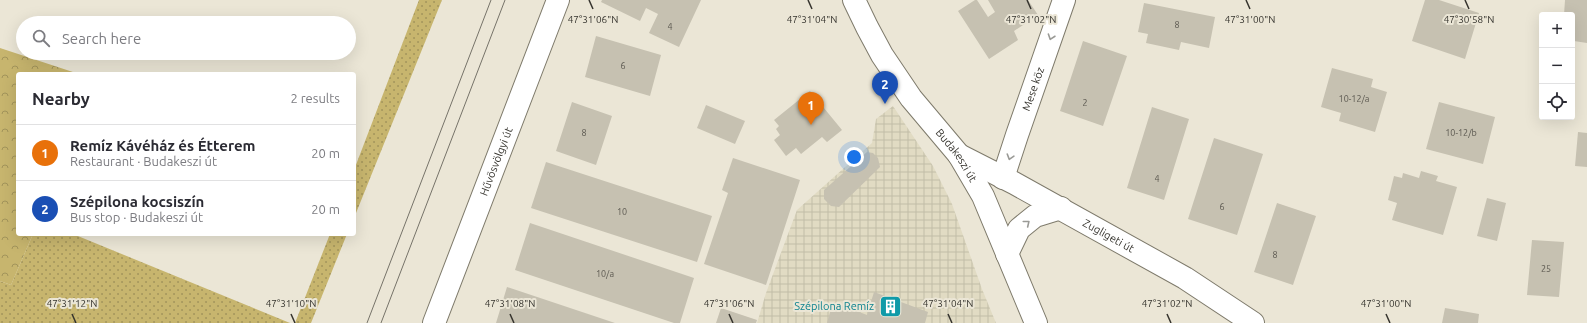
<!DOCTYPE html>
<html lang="en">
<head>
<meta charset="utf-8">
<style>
	body { margin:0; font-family:Ubuntu,sans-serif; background:#f2f2f3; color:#2b2b33 }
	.controls { position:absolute; right:12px; top:12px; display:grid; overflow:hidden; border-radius:4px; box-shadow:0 4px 16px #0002 }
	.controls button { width:36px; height:36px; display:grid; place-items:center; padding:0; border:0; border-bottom:1px solid #e1e1e2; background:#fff; color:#2b2b33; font:20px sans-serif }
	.you { position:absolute; left:854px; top:157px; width:14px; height:14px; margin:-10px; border:3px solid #fff; border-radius:50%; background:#1a73e8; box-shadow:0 0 0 6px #1a73e833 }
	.badge { display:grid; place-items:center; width:26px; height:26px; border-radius:50%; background:#b5511e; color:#fff; font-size:13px; font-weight:700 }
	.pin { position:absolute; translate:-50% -33px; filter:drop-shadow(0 1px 2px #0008) }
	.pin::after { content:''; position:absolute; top:21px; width:14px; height:12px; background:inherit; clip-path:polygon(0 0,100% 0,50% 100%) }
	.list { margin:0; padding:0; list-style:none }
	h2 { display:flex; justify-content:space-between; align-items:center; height:52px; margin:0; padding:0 16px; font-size:17px }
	h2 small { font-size:13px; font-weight:400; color:#7c7c81 }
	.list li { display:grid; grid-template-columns:26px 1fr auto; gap:12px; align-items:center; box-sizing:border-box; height:56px; padding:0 16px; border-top:1px solid #e1e1e2 }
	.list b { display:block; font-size:15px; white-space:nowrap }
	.list p { margin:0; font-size:13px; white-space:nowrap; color:#7c7c81 }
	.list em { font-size:13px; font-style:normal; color:#7c7c81 }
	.icon { flex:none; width:22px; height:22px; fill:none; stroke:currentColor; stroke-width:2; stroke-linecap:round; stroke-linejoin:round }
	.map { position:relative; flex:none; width:1587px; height:323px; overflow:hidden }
	.search { position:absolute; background:#fff; box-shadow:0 4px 16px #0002; left:16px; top:16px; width:340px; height:44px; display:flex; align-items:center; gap:10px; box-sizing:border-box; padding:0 14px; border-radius:22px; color:#7c7c81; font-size:15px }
	.panel { position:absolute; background:#fff; box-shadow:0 4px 16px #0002; left:16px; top:72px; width:340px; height:164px; border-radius:4px }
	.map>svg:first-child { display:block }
	.industrial { fill:url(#industrial-grid) }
	.green { fill:url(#green-dots) }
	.forest { fill:url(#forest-crowns) }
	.building { fill:#c6c1b1 }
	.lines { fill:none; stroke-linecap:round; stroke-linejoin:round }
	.minor-casing { stroke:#7e7a6b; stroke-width:24 }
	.major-casing { stroke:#7e7a6b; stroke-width:24 }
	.minor { stroke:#fff; stroke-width:22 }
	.major { stroke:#fff; stroke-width:22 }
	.tram { stroke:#767369; stroke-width:1 }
	.oneway { stroke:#9a9a96 }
	.ticks { fill:none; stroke:#36342e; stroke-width:1.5 }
	.labels { text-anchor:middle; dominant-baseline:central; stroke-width:4; stroke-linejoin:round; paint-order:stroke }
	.number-label { font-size:9px; fill:#5a574f }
	.street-label { font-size:11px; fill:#36342e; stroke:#ebe6d6 }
	.culture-label { font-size:11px; fill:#0d838f; stroke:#ebe6d6; text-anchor:end }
	.ticks-label { font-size:10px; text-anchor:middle; fill:#36342e; stroke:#ebe6d6; stroke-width:4; stroke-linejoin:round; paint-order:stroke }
</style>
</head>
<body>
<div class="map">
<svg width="1587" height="323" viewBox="0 0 1587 323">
	<defs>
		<pattern id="industrial-grid" width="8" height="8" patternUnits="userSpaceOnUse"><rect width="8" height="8" fill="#e1dbc3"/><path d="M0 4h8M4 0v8" fill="none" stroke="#c2bda8"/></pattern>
		<pattern id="green-dots" width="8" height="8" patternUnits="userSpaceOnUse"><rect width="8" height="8" fill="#c7b56e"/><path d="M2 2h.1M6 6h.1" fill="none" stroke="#a2945b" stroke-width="1.8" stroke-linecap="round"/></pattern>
		<pattern id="forest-crowns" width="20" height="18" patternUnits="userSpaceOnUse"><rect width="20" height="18" fill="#c7b56e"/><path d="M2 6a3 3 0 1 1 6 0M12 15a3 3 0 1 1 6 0" fill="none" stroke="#a2945b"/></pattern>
	</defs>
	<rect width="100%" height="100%" fill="#ebe6d6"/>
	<path class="industrial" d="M893 106 933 166 952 204 982 289 996 323H757L766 293 797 210 872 143 876 119Z"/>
	<path class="green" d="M419 0H442L354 218V170Z
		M33 234H73L290 323H0V281L11 285Z
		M330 234H347L311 323H295Z"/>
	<path class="forest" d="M0 48 79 74H18V234H33L11 285 0 281Z"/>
	<path class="building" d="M602 0H701L679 47 649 33 658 14 646 8 640 21 601 2Z
		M975 0H977L988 17 995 12 988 0H1028L1038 15 1014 31 1018 40 989 59 958 11Z
		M1425 0H1439L1479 13 1465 59 1412 41Z
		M1565 0H1587V43L1574 41 1575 33H1572V15H1564Z
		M1144 3 1215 17 1209 48 1181 42 1179 50 1146 43 1148 34 1138 32Z
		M596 36 661 55 650 96 585 77Z
		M1083 41 1127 56 1103 126 1060 111Z
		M1332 68 1373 79 1371 87 1387 92 1375 132 1339 121 1341 113 1321 107Z
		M810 91 842 130 827 142 822 137 801 154 796 148 786 156 774 140 780 135 776 129 779 126 774 120Z
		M572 102 612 116 596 165 556 151Z
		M1439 102 1495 117 1483 164 1426 149Z
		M706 105 745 121 735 144 697 128Z
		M1152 107 1189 119 1164 200 1127 188Z
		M1578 132 1587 133V167L1575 166Z
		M1214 138 1263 154 1237 235 1188 219Z
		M867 152 873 153 878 158 880 167 839 207 831 206 824 199V190Z
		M733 158 800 180 766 285 704 264 728 193 722 190Z
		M546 162 712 216 697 262 531 208Z
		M1421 171 1438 176 1436 181 1457 187 1443 235 1392 220 1397 203 1388 200 1394 176 1402 178 1403 173 1419 178Z
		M1487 198 1506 203 1497 241 1477 236Z
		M1277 203 1316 216 1293 285 1254 272Z
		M530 223 694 278 680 323H674L515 270Z
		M1532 240 1564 242 1559 297 1527 295Z
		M507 287 615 323H496Z
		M874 292 928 312 925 323H827L833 302 867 315Z
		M721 308 757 320 756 323H716Z
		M1445 308 1479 314 1478 323H1442Z"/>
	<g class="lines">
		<defs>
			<g id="minor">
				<path id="s1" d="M959 155 1014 183 1185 278 1253 323"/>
				<path id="s2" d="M1003 178 1017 135 1064 0"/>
				<path d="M1007 254 1019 229 1035 216 1061 208"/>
			</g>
			<g id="major">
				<path id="s3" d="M854 0 867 27 882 55 911 98 959 155 983 196 1036 323"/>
				<path id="s4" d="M434 323 558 0"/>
			</g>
		</defs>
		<use href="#minor" class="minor-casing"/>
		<use href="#major" class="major-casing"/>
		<use href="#minor" class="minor"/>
		<use href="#major" class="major"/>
		<path class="tram" d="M367 323 491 0
			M381 323 505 0"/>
	</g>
	<defs><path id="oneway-chevron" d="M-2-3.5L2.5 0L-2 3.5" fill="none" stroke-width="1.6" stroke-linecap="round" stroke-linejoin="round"/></defs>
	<g class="oneway">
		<use href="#oneway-chevron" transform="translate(1051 37) rotate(109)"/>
		<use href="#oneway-chevron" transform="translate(1010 157) rotate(107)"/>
		<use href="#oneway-chevron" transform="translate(1027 223) rotate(-39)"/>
	</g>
	<path class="ticks" d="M589 0 593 9M808 0 812 9M1027 0 1031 9M1246 0 1250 9M1465 0 1469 9M72 314 76 323M291 314 295 323M510 314 514 323M729 314 733 323M948 314 952 323M1167 314 1171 323M1386 314 1390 323"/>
	<defs>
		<symbol id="building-square" viewBox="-11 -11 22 22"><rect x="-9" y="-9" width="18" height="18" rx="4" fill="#0f9aa8" stroke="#ebe6d6"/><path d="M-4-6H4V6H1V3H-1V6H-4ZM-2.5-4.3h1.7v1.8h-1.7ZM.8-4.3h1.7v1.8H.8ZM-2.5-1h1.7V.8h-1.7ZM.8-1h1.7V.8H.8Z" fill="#fff"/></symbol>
	</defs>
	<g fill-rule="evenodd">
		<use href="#building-square" x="878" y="294" width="25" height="25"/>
	</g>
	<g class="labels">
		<g class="number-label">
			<text x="1177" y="25">8</text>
			<text x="670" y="27">4</text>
			<text x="623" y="66">6</text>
			<text x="1354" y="99">10-12/a</text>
			<text x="1085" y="103">2</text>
			<text x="584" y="133">8</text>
			<text x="1461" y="133">10-12/b</text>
			<text x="1157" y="179">4</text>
			<text x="1222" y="207">6</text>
			<text x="622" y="212">10</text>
			<text x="1275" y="255">8</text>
			<text x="1546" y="269">25</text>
			<text x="605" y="274">10/a</text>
		</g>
		<g class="street-label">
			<text stroke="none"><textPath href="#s2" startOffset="94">Mese köz</textPath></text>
			<text stroke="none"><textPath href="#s3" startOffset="187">Budakeszi út</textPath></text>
			<text stroke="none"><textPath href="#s4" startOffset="173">Hűvösvölgyi út</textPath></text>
			<text stroke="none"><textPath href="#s1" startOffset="170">Zugligeti út</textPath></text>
		</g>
		<g class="culture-label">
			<text x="874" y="306">Szépilona Remíz</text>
		</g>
	</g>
	<g class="ticks-label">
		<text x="1031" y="23">47°31'02"N</text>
		<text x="1250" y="23">47°31'00"N</text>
		<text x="593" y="23">47°31'06"N</text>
		<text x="812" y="23">47°31'04"N</text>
		<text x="1469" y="23">47°30'58"N</text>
		<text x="72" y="307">47°31'12"N</text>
		<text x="291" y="307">47°31'10"N</text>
		<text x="510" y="307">47°31'08"N</text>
		<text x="729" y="307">47°31'06"N</text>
		<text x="948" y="307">47°31'04"N</text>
		<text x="1167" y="307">47°31'02"N</text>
		<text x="1386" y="307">47°31'00"N</text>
	</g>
</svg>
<div class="controls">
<button>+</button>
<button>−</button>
<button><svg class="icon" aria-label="locate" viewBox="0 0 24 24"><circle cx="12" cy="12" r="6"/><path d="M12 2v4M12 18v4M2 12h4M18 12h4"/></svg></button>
</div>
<div class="you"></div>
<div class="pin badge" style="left:811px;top:125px;background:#e8710a">1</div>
<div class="pin badge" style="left:885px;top:104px;background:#1a4fb4">2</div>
<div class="search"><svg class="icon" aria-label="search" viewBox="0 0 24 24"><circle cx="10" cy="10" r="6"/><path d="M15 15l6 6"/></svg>Search here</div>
<section class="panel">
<h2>Nearby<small>2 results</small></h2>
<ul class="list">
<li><span class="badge" style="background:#e8710a">1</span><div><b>Remíz Kávéház és Étterem</b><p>Restaurant · Budakeszi út</p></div><em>20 m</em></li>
<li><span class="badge" style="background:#1a4fb4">2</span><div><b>Szépilona kocsiszín</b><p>Bus stop · Budakeszi út</p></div><em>20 m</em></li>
</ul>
</section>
</div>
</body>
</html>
